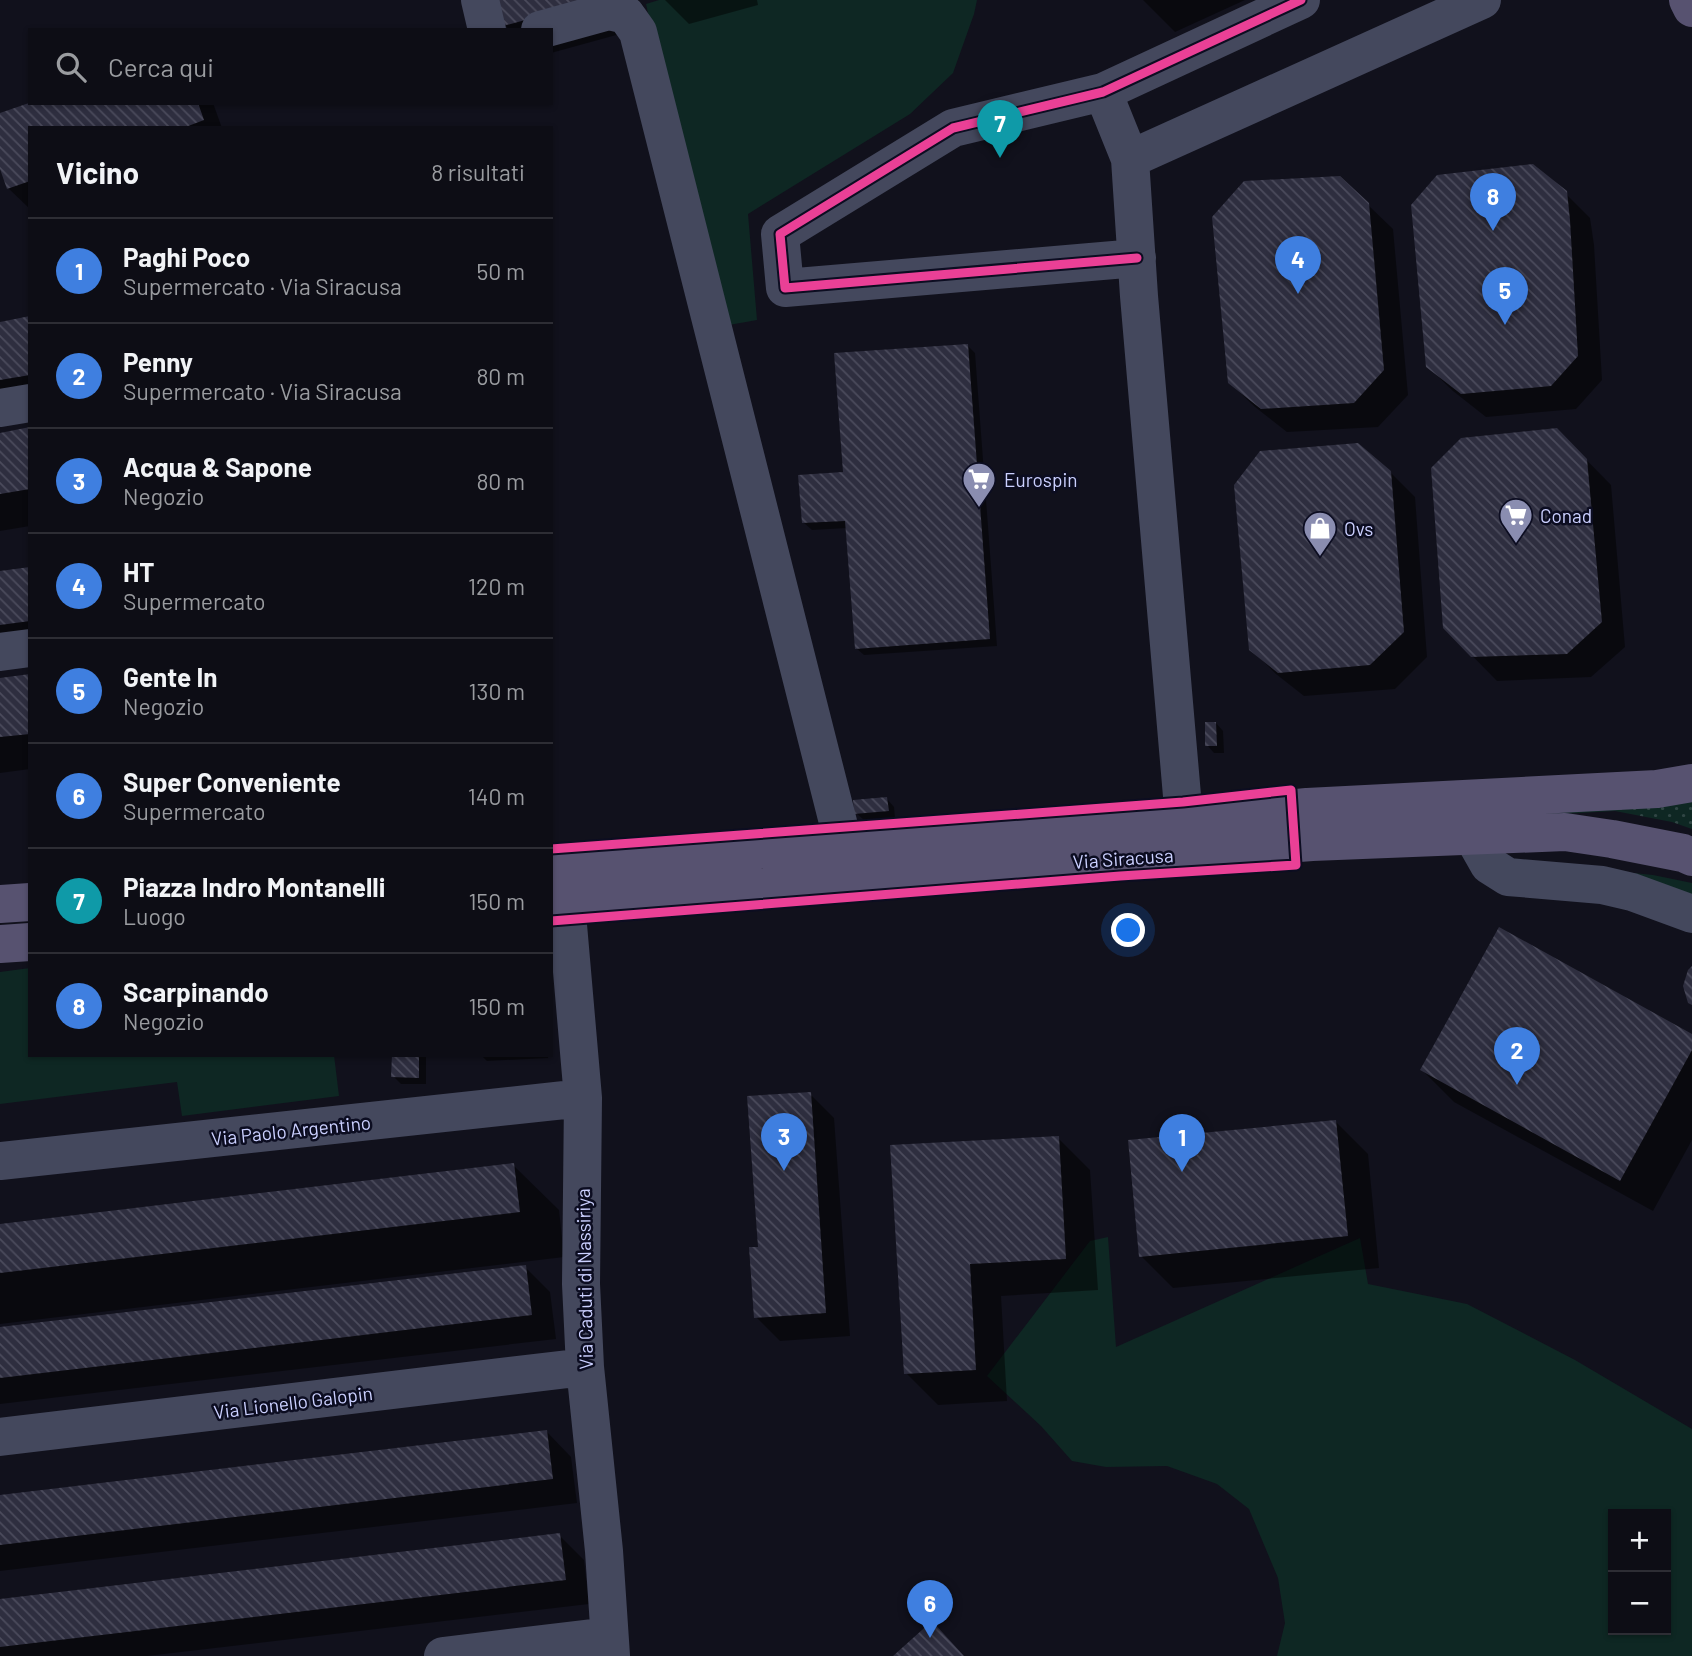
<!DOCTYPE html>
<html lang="it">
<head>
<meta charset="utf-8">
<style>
	body { margin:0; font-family:Barlow,sans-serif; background:#1b1b22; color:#f1f3f6 }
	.controls { position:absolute; right:21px; bottom:21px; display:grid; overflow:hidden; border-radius:0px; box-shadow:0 2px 5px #0004 }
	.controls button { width:63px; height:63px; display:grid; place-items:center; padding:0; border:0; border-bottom:2px solid #2d2d34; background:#0d0d15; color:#f1f3f6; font:35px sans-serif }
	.you { position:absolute; left:1129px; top:931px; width:24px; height:24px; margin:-18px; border:5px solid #fff; border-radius:50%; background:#1a73e8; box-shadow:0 0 0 10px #1a73e833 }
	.badge { display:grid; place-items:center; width:46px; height:46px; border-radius:50%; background:#b45309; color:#fff; font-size:23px; font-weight:700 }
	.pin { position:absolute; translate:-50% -58px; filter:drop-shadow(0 2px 4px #0008) }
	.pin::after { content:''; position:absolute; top:37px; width:24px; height:21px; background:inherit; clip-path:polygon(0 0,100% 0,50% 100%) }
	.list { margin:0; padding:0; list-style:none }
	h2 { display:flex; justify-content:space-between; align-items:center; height:91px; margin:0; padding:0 28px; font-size:30px }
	h2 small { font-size:23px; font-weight:400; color:#9a9ca0 }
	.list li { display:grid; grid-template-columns:46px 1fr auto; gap:21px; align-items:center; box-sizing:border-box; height:105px; padding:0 28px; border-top:2px solid #2d2d34 }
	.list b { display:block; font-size:26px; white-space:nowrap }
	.list p { margin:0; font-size:23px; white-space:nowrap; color:#9a9ca0 }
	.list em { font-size:23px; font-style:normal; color:#9a9ca0 }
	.icon { flex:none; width:38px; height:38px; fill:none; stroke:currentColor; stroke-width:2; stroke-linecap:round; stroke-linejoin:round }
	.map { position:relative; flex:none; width:1692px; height:1656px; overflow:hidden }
	.search { position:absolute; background:#0d0d15; box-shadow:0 2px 5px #0004; left:28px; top:28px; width:525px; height:77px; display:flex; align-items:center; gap:18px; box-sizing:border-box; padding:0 24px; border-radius:0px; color:#9a9ca0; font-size:26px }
	.panel { position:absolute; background:#0d0d15; box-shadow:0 2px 5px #0004; left:28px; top:126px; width:525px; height:931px; border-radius:0px }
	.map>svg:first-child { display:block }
	.grass { fill:#0e2723; fill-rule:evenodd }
	.garden { fill:url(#garden-dots) }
	.shadow { fill:#0007 }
	.building { fill:url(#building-back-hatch) }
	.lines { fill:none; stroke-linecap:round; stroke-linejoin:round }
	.minor { stroke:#44485d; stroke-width:38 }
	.major { stroke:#575270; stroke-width:38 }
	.cycleway-casing { stroke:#0c0d21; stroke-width:13 }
	.cycleway { stroke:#ea4096; stroke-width:9 }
	.labels { text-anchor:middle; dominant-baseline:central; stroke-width:5; stroke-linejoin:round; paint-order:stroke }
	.poi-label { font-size:19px; fill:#cbd0ff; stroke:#0c0d21; text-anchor:start }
	.street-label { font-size:19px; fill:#cbd0ff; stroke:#0c0d21 }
</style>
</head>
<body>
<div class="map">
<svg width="1692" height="1656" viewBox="0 0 1692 1656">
	<defs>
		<pattern id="garden-dots" width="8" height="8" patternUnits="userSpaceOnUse" patternTransform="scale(1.75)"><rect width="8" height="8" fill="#0e2723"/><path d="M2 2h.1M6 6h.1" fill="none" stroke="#304544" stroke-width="1.8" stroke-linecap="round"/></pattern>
		<pattern id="building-back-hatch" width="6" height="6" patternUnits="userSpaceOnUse" patternTransform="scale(1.75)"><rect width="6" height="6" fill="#2e2e3f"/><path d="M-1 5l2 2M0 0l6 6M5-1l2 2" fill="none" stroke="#4b4b5c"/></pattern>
	</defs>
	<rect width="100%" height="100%" fill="#11111c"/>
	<path class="grass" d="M659 0H977L974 14 953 73 910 114 748 214 757 320 729 325 683 166 646 4Z
		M1595 869 1653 875 1692 883V904Z
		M30 968V1055H334L339 1096 182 1116 177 1082 0 1104V972Z
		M1108 1237 1116 1347 1360 1238 1368 1284 1467 1304 1575 1360 1692 1429V1656H1277L1285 1623 1278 1578 1249 1509 1217 1484 1167 1466 1106 1467 1072 1461 1041 1426 987 1376 1090 1241ZM1666 1514V1630H1613V1514Z"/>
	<path class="garden" d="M1692 793V829L1672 822 1615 811 1322 827Z"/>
	<path class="shadow" d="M497 0H638L643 5 649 26 551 53V30H509L505 25Z
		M665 0H757L758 5 689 24Z
		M1143 0H1245L1175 32Z
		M35 103H213L222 128H30V209L8 188 0 164V115Z
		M1565 193 1590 218 1594 245 1602 380 1576 409 1486 417 1453 391 1428 367Z
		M1368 205 1393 229 1408 395 1378 427 1287 432 1255 407 1230 383Z
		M30 318V412L0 417V324Z
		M968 346 975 353 997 646 864 655 856 648 847 528 812 530 804 523 844 473Z
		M30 429V526L0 531V434Z
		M1557 430 1611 485 1625 647 1591 677 1497 681 1444 627Z
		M1390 472 1415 497 1427 657 1395 689 1304 696 1276 674 1251 649Z
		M30 569V657L0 661V573Z
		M30 676V769L0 773V680Z
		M1216 723 1223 731 1224 753H1214L1207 745Z
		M887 799 894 807 895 818 864 820 856 813Z
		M1692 1036V1140L1653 1211 1454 1102 1422 1070Z
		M394 1055H425L426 1057V1084H401L393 1076Z
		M481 1055H548V1058L487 1061Z
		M810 1094 834 1118 850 1336 780 1341 756 1317 759 1248Z
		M1336 1122 1368 1154 1379 1268 1173 1288 1141 1256Z
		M1058 1138 1090 1170 1098 1290 1001 1296 1007 1401 938 1405 906 1373 892 1147Z
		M513 1165 559 1210 564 1257 0 1324V1226Z
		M525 1267 550 1292 556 1339 0 1404V1329Z
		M547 1432 571 1457 577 1503 0 1571V1497Z
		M559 1535 584 1560 589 1604 147 1656H0V1601Z"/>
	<path class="building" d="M496 0H593L594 1 503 26Z
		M29 103H198L204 120 183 128H30V181L7 189 0 169V113Z
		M1533 164 1567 191 1570 220 1578 356 1551 386 1461 394 1426 367 1411 205 1437 175Z
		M1340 176 1369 203 1384 370 1354 403 1261 409 1228 383 1212 217 1244 181Z
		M30 316V375L0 380V322Z
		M968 344 990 639 855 649 845 521 802 523 798 475 843 472 834 353Z
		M30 427V489L0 494V433Z
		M1557 428 1587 459 1602 622 1567 654 1471 657 1443 628 1431 468 1461 438Z
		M1358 443 1391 471 1404 632 1370 665 1278 673 1249 650 1234 485 1260 451Z
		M30 567V621L0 625V571Z
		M30 674V734L0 737V678Z
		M1205 722H1216L1217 746H1205Z
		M887 797 889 811 854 814 853 800Z
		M1499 927 1692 1034V1050L1620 1181 1420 1070Z
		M1692 966V1005L1688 1003 1683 986 1688 970Z
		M392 1055H419V1078L391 1077Z
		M811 1092 826 1313 754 1318 749 1247H758L747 1096Z
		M1336 1120 1348 1236 1139 1257 1128 1140Z
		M1059 1136 1066 1259 970 1264 976 1370 904 1374 890 1145Z
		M514 1163 520 1212 0 1273V1224Z
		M526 1265 532 1315 0 1378V1327Z
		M547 1430 553 1479 0 1545V1495Z
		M560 1533 566 1580 0 1647V1599Z
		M932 1621 964 1656H893Z"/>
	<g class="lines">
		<path class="minor" d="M480 0 487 30
			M540 30 609 11 626 15 638 32 843 842
			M1103 92 1130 159 1139 296 1184 819
			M1130 159 1482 0
			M1137 258 785 288 780 234 953 128 1103 92 1301 0
			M0 408 30 403
			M0 652 30 648
			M1472 835 1489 865 1508 877 1602 885 1632 892 1692 914
			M566 902 583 1098 581 1284 585 1367 604 1551 611 1656
			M0 1161 583 1098
			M0 1437 585 1367
			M443 1656 609 1636"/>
		<path class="major" d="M1688 0 1692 8
			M551 864 1184 819 1307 807 1657 789 1692 783
			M551 902 1312 842 1565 832 1612 839 1683 853 1692 857
			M0 904 30 902
			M0 944 30 942"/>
		<defs>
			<path id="cycleway" d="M1137 258 785 288 780 234 953 128 1103 92 1301 0
				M551 849 1183 802 1291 790 1296 865 1120 876 551 921"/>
		</defs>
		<use href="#cycleway" class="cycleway-casing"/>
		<use href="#cycleway" class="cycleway"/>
	</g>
	<defs>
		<symbol id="supermarket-pin" viewBox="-11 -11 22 30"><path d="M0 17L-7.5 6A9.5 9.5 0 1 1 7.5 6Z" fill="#8a8db0" stroke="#0c0d21"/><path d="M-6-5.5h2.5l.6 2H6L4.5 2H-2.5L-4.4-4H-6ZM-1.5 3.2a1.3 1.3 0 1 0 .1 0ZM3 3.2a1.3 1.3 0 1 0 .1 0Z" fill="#fff"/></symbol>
		<symbol id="shop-pin" viewBox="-11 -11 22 30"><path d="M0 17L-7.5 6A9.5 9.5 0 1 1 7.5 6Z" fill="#8a8db0" stroke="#0c0d21"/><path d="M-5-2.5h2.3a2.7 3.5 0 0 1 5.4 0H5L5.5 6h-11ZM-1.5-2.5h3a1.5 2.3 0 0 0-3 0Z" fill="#fff"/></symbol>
	</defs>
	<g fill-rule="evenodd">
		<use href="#supermarket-pin" x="960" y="460" width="38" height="52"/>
		<use href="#supermarket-pin" x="1497" y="496" width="38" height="52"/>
		<use href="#shop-pin" x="1301" y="509" width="38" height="52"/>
	</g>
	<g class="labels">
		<g class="poi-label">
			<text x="1004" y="479">Eurospin</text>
			<text x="1540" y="515">Conad</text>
			<text x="1344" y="528">Ovs</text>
		</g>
		<g class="street-label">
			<text transform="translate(1123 858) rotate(-4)">Via Siracusa</text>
			<text transform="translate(291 1130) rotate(-6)">Via Paolo Argentino</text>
			<text transform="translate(584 1279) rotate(-91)">Via Caduti di Nassiriya</text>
			<text transform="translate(293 1402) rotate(-7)">Via Lionello Galopin</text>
		</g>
	</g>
</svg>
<div class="controls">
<button>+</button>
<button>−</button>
</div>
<div class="you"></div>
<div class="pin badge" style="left:1182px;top:1172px;background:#3f7fe0">1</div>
<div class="pin badge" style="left:1517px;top:1085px;background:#3f7fe0">2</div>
<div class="pin badge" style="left:784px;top:1171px;background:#3f7fe0">3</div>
<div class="pin badge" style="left:1298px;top:294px;background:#3f7fe0">4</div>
<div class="pin badge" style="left:1505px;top:325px;background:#3f7fe0">5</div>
<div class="pin badge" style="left:930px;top:1638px;background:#3f7fe0">6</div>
<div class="pin badge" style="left:1000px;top:158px;background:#0f9aa8">7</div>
<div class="pin badge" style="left:1493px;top:231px;background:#3f7fe0">8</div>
<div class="search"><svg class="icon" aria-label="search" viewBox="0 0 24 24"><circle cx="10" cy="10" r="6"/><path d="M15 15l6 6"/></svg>Cerca qui</div>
<section class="panel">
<h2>Vicino<small>8 risultati</small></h2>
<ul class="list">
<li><span class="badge" style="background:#3f7fe0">1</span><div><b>Paghi Poco</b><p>Supermercato · Via Siracusa</p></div><em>50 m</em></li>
<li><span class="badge" style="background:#3f7fe0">2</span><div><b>Penny</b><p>Supermercato · Via Siracusa</p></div><em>80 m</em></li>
<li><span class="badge" style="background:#3f7fe0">3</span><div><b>Acqua &amp; Sapone</b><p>Negozio</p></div><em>80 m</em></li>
<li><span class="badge" style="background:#3f7fe0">4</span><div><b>HT</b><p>Supermercato</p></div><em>120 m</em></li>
<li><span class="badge" style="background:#3f7fe0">5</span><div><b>Gente In</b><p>Negozio</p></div><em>130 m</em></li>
<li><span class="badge" style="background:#3f7fe0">6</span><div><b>Super Conveniente</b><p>Supermercato</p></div><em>140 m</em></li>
<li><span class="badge" style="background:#0f9aa8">7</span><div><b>Piazza Indro Montanelli</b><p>Luogo</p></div><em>150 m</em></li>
<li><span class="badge" style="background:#3f7fe0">8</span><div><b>Scarpinando</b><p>Negozio</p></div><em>150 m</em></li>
</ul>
</section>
</div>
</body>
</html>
